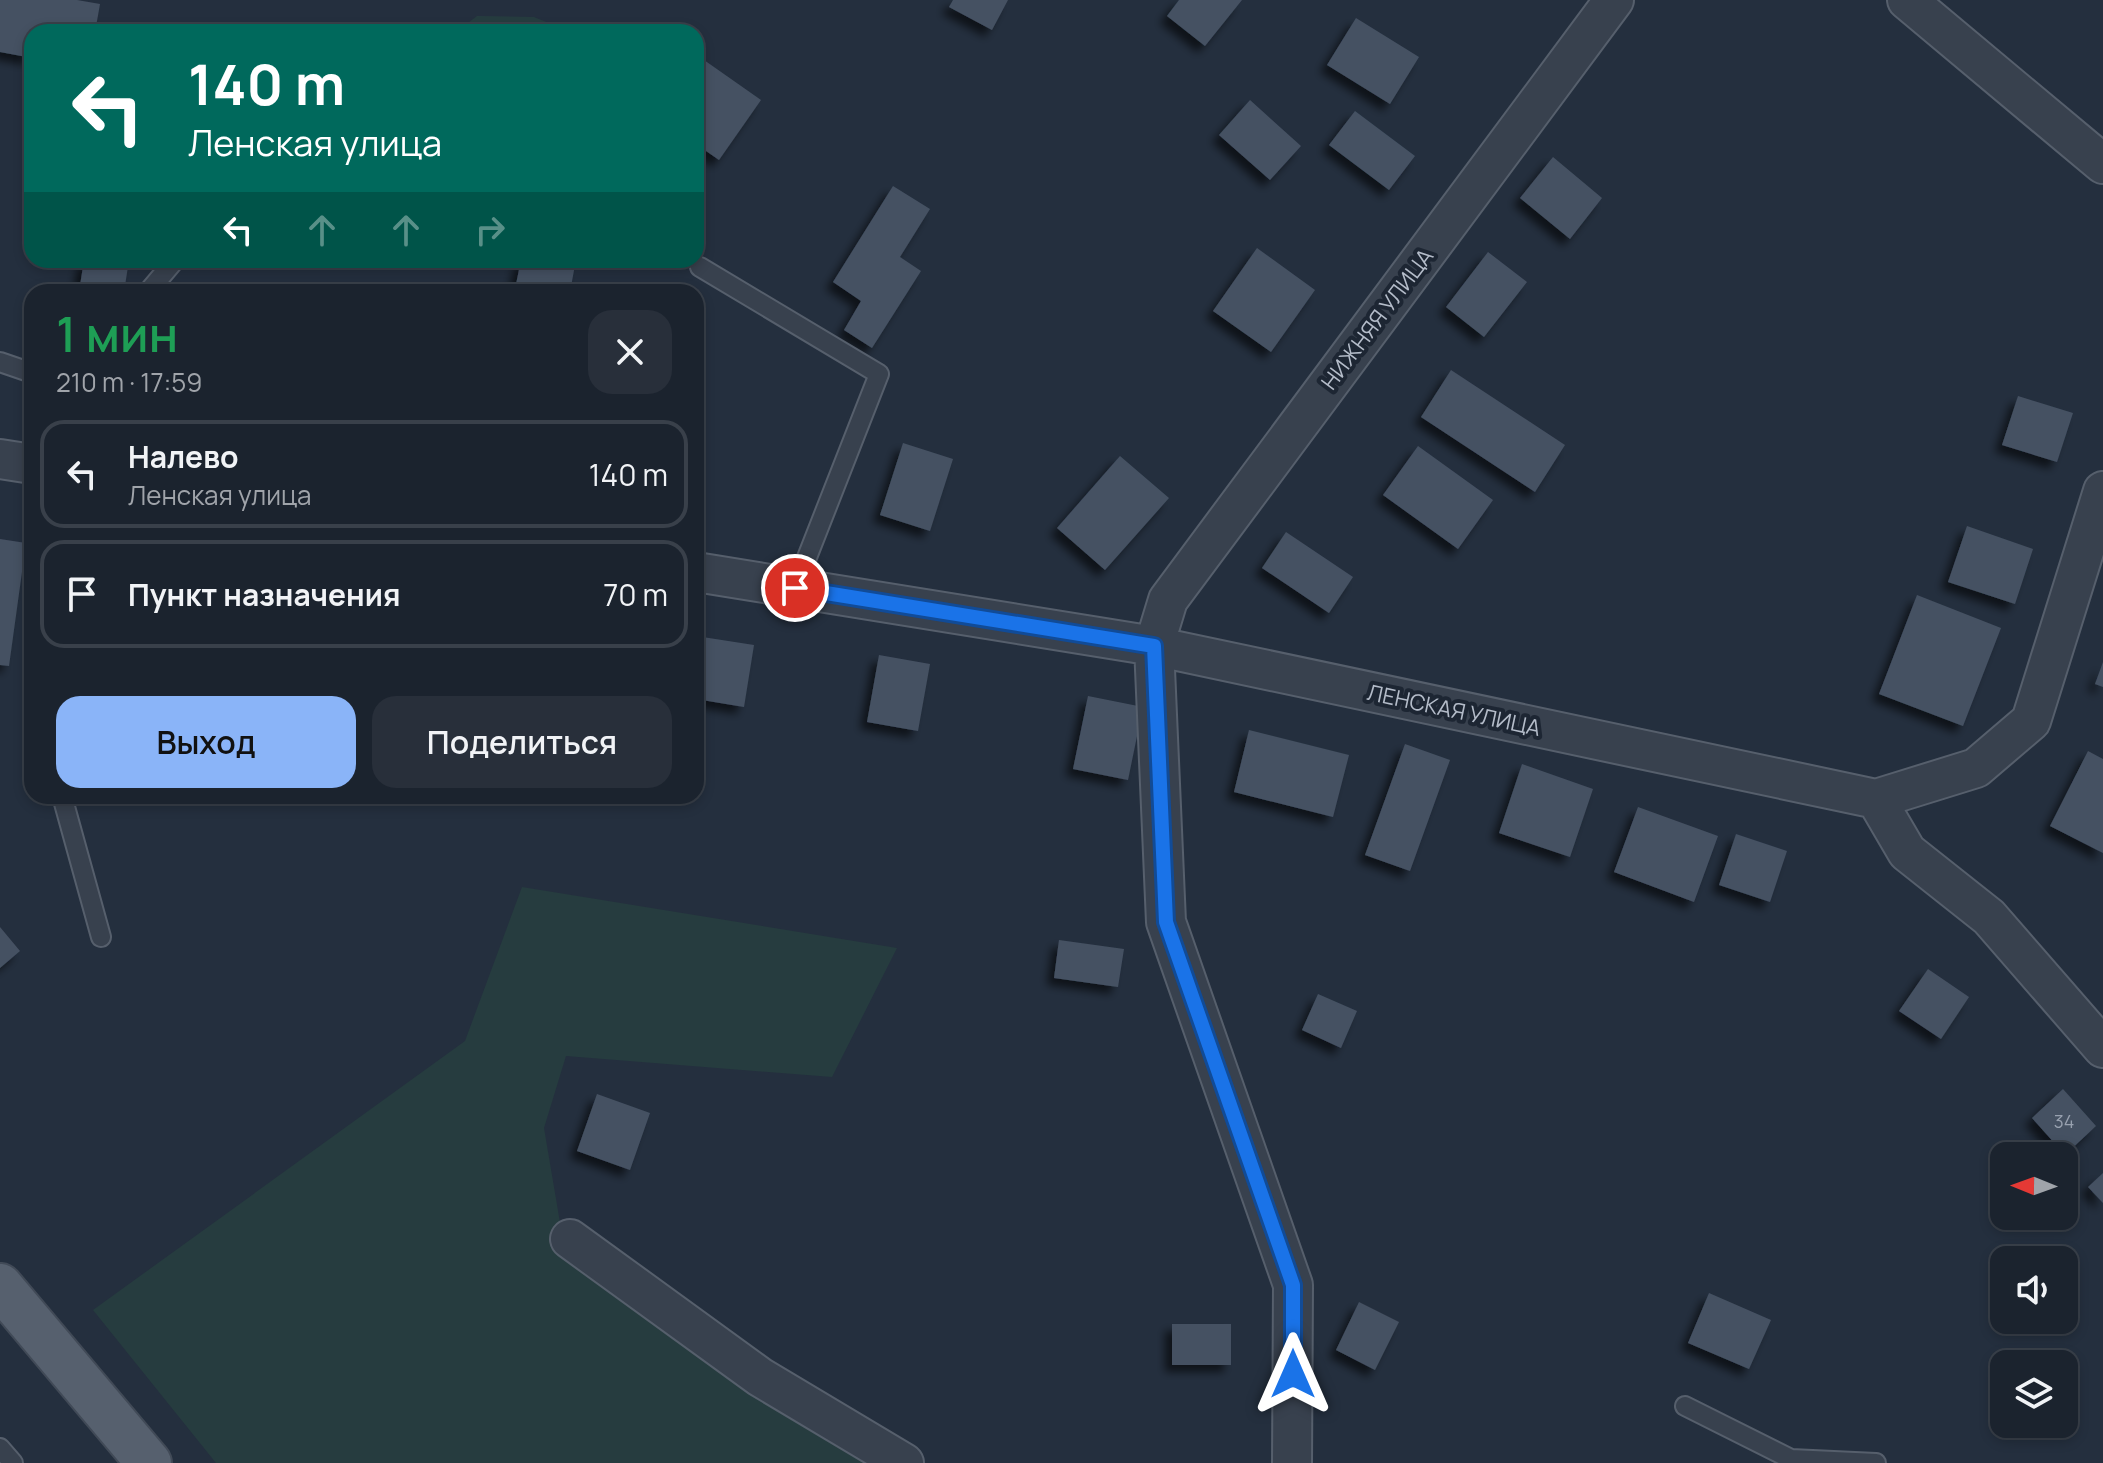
<!DOCTYPE html>
<html lang="ru">
<head>
<meta charset="utf-8">
<style>
	:root { --surface:#1b232e; --page:#282f3a; --text:#f1f3f6; --muted:#a0a4aa; --line:#39404a; --accent:#8ab4f8 }
	body { margin:0; font-family:Manrope,sans-serif; background:var(--page); color:var(--text); height:100vh; display:flex; flex-direction:column; font-size:30px; white-space:nowrap }
	* { box-sizing:border-box; margin:0 }
	p { font-size:26px; color:var(--muted) }
	.icon { flex:none; width:44px; height:44px; fill:none; stroke:currentColor; stroke-width:2; stroke-linecap:round; stroke-linejoin:round }
	.map { position:relative; flex:1; overflow:hidden }
	.panel { position:absolute; left:24px; top:284px; width:680px; height:520px; display:flex; flex-direction:column; background:var(--surface); border-radius:24px; box-shadow:0 4px 12px #0003,0 0 0 2px var(--line) }
	.panel>* { flex:none }
	.guide { position:absolute; left:24px; top:24px; width:680px; height:244px; border-radius:24px; box-shadow:0 4px 12px #0003,0 0 0 2px var(--line); background:#00695c; color:#fff; overflow:hidden }
	.needle { width:52px; rotate:271deg }
	.tools { position:absolute; left:1990px; top:1142px; display:grid; gap:16px }
	.tools a { display:grid; place-items:center; width:88px; height:88px; border-radius:16px; background:var(--surface); box-shadow:0 4px 12px #0003,0 0 0 2px var(--line); font-size:40px }
	.pin { position:absolute; display:grid; place-items:center; width:68px; height:68px; color:#fff; margin:-34px; border:4px solid #fff; border-radius:50%; box-shadow:0 2px 8px #0007 }
	.me { position:absolute; width:88px; margin:-44px; rotate:0deg; stroke-linejoin:round; filter:drop-shadow(0 0 6px #0008) }
	.turn { display:flex; align-items:center; gap:28px; height:168px; padding:0 32px; font-size:36px }
	.turn .icon { width:104px; height:104px; stroke-width:2.5 }
	.turn b { display:block; font-size:56px; line-height:68px }
	.lanes { display:flex; align-items:center; height:76px; padding:0 32px; background:#0003; justify-content:center; gap:40px; direction:ltr }
	.lanes .off { opacity:.35 }
	.round { display:grid; place-items:center; flex:none; width:84px; height:84px; border-radius:24px; background:var(--page) }
	.head { display:flex; align-items:center; justify-content:space-between; height:136px; padding:0 32px }
	h1 { font-size:48px; font-weight:600; line-height:60px; color:#1e9e55 }
	.button { display:flex; gap:16px; margin-top:auto; padding:16px 32px }
	.button a { flex:1; height:92px; border-radius:24px; background:var(--accent); color:#111; font-size:32px; font-weight:600; line-height:92px; text-align:center }
	.button a+a { background:var(--page); color:var(--text) }
	ul { padding:0; list-style:none }
	li { display:flex; align-items:center; gap:24px; height:108px; margin:0 16px 12px; padding:0 16px; border:4px solid var(--line); border-radius:24px }
	li div { flex:1 }
	li b { display:block; font-size:30px }
	li em { font-style:normal }
	.map>svg:first-child { display:block }
</style>
</head>
<body>
<div class="map">
<svg width="2103" height="1463" viewBox="0 0 2103 1463">
	<defs>
		<filter id="shadow"><feDropShadow dx="-7" dy="7" stdDeviation="4" flood-color="#0009"/></filter>
	</defs>
	<rect width="100%" height="100%" fill="#242f3e"/>
	<path fill="#263c3f" d="M477,16L534,17L571,32H456Z
		M522,887L897,948L832,1077L566,1056L544,1128L565,1252L868,1463H216L93,1310L465,1041Z"/>
	<path fill="#455162" filter="url(#shadow)" d="M0,0H77L100,4L95,32H32V58L0,52Z
		M953,0H1008L992,30L949,7Z
		M1179,0H1242L1205,46L1167,16Z
		M1356,18L1419,57L1390,104L1327,65Z
		M704,60L761,100L719,160L696,144V71Z
		M1250,100L1301,146L1270,180L1219,135Z
		M1355,111L1415,156L1389,190L1329,145Z
		M1553,157L1602,198L1570,239L1520,198Z
		M893,186L930,209L900,257L921,271L872,348L844,330L861,301L833,282Z
		M1257,248L1315,290L1271,352L1213,311Z
		M1488,252L1527,282L1484,337L1446,307Z
		M84,260H129L124,292H79Z
		M521,260H552L575,265L570,292H531L515,289Z
		M1451,370L1565,445L1535,492L1421,417Z
		M2018,396L2073,413L2057,462L2002,445Z
		M903,443L953,459L930,531L880,515Z
		M1418,446L1493,500L1458,549L1383,495Z
		M1120,456L1169,498L1105,570L1057,528Z
		M1967,526L2033,549L2015,604L1948,582Z
		M1286,532L1353,577L1329,613L1262,568Z
		M0,539L26,543L9,666L0,665Z
		M1917,595L2001,628L1963,726L1879,694Z
		M696,636L754,645L744,707L696,699Z
		M879,655L930,664L918,731L867,722Z
		M2103,662V687L2095,684Z
		M1088,696L1143,707L1128,780L1073,769Z
		M1249,730L1349,755L1333,817L1234,792Z
		M1405,744L1450,760L1410,871L1365,855Z
		M2088,751L2103,759V853L2050,826Z
		M1522,764L1593,789L1570,857L1499,833Z
		M1638,807L1718,836L1694,902L1614,872Z
		M1736,834L1787,851L1770,902L1719,885Z
		M0,927L20,951L0,968Z
		M1059,940L1124,949L1118,987L1054,978Z
		M1928,969L1969,997L1941,1039L1899,1011Z
		M1318,994L1357,1011L1341,1048L1302,1030Z
		M2063,1089L2096,1126L2065,1155L2032,1118Z
		M597,1094L650,1113L630,1170L577,1151Z
		M2103,1173V1203L2088,1187Z
		M1709,1293L1771,1320L1749,1369L1688,1343Z
		M1359,1302L1399,1322L1375,1370L1336,1350Z
		M1172,1324H1231V1365H1172Z"/>
	<g fill="none" stroke-linecap="round" stroke-linejoin="round">
		<g stroke="#565f6c" stroke-width="22">
			<path id="lane" d="M700,267L879,374L795,588
				M148,292L175,260
				M0,362L32,373
				M62,796L101,937
				M1685,1406L1791,1459L1876,1463
				M0,1448L13,1463"/>
		</g>
		<g stroke="#565f6c" stroke-width="42">
			<path id="street" d="M1907,0L2103,164
				M0,459L32,464
				M696,572L1154,646L1876,799L1907,852L1989,917L2103,1048
				M1876,799L1976,768L2031,721L2103,491
				M570,1239L760,1377L904,1463
				M1292,1463L1293,1285L1166,922L1154,646L1168,600L1614,0"/>
		</g>
		<g stroke="#414a57" stroke-width="48">
			<path id="primary" d="M0,1286L149,1463"/>
		</g>
		<use href="#lane" stroke="#38414e" stroke-width="18"/>
		<use href="#street" stroke="#38414e" stroke-width="38"/>
		<use href="#primary" stroke="#56606e" stroke-width="44"/>
	</g>
	<g fill="none" stroke-linecap="round" stroke-linejoin="round">
		<g stroke="#114b97" stroke-width="20">
			<path id="route" d="M795,588L1154,646L1166,922L1293,1285V1374"/>
		</g>
		<use href="#route" stroke="#1a73e8" stroke-width="14"/>
	</g>
	<g text-anchor="middle" stroke-width="8" stroke-linejoin="round" paint-order="stroke">
		<g font-size="18" fill="#98a1af">
			<text x="2064" y="1128">34</text>
		</g>
		<g font-size="22" fill="#b4bcc9" stroke="#1d2633">
			<text transform="translate(1377 319) rotate(-53)" y="8">НИЖНЯЯ УЛИЦА</text>
			<text transform="translate(1454 710) rotate(12)" y="8">ЛЕНСКАЯ УЛИЦА</text>
		</g>
	</g>
</svg>
<div class="tools">
<a><svg class="needle" viewBox="-14 -14 28 28"><path d="M0-13l5 13h-10z" fill="#e53935"/><path d="M0 13l5-13h-10z" fill="#a0a4aa"/></svg></a>
<a><svg class="icon" aria-label="sound" viewBox="0 0 24 24"><path d="M4 9h4l5-4v14l-5-4H4zM17 9q2 3 0 6"/></svg></a>
<a><svg class="icon" aria-label="layers" viewBox="0 0 24 24"><path d="M12 4l9 5-9 5-9-5zM3 14l9 5 9-5"/></svg></a>
</div>
<div class="pin" style="left:795px;top:588px;background:#d93025"><svg class="icon" aria-label="arrive" viewBox="0 0 24 24"><path d="M6 21V4h12l-3 4 3 4H6"/></svg></div>
<svg class="me" style="left:1293px;top:1374px" viewBox="-20 -20 40 40"><path d="M0-17L14 15 0 8-14 15z" fill="#1a73e8" stroke="#fff" stroke-width="4"/></svg>
<div class="guide">
<div class="turn"><svg class="icon" aria-label="left" viewBox="0 0 24 24"><path d="M17 20v-9H6M10 6l-5 5 5 5"/></svg><div><b>140 m</b>Ленская улица</div></div>
<div class="lanes"><svg class="icon" aria-label="left" viewBox="0 0 24 24"><path d="M17 20v-9H6M10 6l-5 5 5 5"/></svg><svg class="icon off" aria-label="ahead" viewBox="0 0 24 24"><path d="M12 20V5M6 11l6-6 6 6"/></svg><svg class="icon off" aria-label="ahead" viewBox="0 0 24 24"><path d="M12 20V5M6 11l6-6 6 6"/></svg><svg class="icon off" aria-label="right" viewBox="0 0 24 24"><path d="M7 20v-9h11M14 6l5 5-5 5"/></svg></div>
</div>
<section class="panel">
<div class="head"><div><h1>1 мин</h1><p>210 m · 17:59</p></div><a class="round"><svg class="icon" aria-label="close" viewBox="0 0 24 24"><path d="M6 6l12 12M18 6L6 18"/></svg></a></div>
<ul>
<li><svg class="icon" aria-label="left" viewBox="0 0 24 24"><path d="M17 20v-9H6M10 6l-5 5 5 5"/></svg><div><b>Налево</b><p>Ленская улица</p></div><em>140 m</em></li>
<li><svg class="icon" aria-label="arrive" viewBox="0 0 24 24"><path d="M6 21V4h12l-3 4 3 4H6"/></svg><div><b>Пункт назначения</b></div><em>70 m</em></li>
</ul>
<div class="button"><a>Выход</a><a>Поделиться</a></div>
</section>
</div>
</body>
</html>
